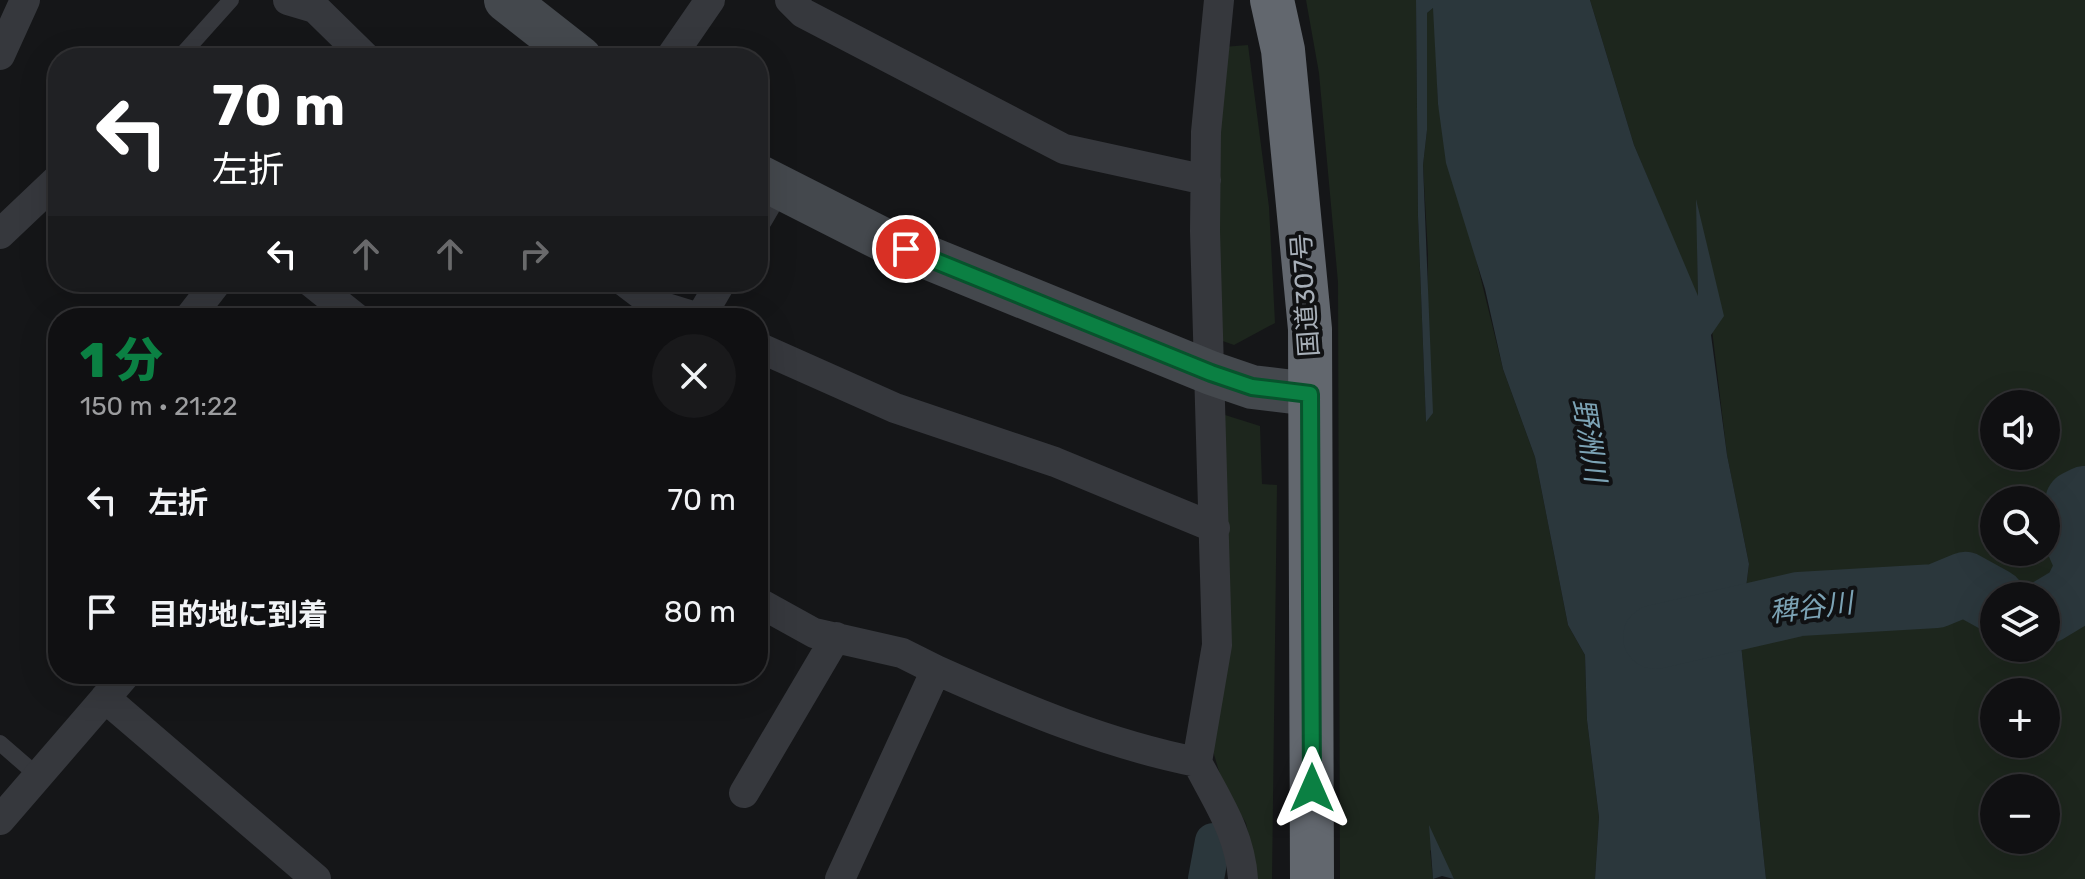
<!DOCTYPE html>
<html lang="ja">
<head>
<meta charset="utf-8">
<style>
	:root { --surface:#101012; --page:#19191b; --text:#f1f3f6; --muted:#9c9d9f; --line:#303032; --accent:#0b8043 }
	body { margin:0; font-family:Rubik,"Noto Sans JP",sans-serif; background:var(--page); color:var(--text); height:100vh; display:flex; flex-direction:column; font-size:30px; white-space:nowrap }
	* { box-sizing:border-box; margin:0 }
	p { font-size:26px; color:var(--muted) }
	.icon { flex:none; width:44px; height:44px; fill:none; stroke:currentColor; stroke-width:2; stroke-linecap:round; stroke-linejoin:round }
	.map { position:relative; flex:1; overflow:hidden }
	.sheet { position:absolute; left:48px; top:308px; width:720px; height:376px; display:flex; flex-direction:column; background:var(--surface); border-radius:32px; box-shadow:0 8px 32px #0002,0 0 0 2px var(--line) }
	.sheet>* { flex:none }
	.guide { position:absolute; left:48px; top:48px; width:720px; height:244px; border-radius:32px; box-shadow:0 8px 32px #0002,0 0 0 2px var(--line); background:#202124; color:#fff; overflow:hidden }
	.tools { position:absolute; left:1980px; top:390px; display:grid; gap:16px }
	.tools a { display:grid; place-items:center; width:80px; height:80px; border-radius:50%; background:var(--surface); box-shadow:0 8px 32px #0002,0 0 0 2px var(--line); font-size:40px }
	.pin { position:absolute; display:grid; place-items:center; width:68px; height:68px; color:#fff; margin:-34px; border:4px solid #fff; border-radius:50%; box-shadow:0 2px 8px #0007 }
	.me { position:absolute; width:88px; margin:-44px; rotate:0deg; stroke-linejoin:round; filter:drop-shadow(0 0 6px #0008) }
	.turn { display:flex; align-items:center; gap:28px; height:168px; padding:0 32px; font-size:36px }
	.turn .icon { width:104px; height:104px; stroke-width:2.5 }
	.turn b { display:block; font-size:56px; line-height:68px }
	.lanes { display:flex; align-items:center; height:76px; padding:0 32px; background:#0003; justify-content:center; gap:40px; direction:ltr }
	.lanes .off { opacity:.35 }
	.round { display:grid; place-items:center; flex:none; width:84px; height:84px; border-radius:42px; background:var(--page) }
	.headline { display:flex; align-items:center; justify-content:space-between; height:136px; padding:0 32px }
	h1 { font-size:48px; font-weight:800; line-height:60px; color:var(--accent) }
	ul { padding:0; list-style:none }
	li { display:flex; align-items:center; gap:24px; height:112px; padding:0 32px }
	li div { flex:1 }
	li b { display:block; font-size:30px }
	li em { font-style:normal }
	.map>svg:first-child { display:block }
</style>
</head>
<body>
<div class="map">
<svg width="2085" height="879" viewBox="0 0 2085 879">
	<rect width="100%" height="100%" fill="#151618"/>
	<path fill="#1d261d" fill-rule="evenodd" d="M1306,0H1416L1418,216L1426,421L1428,254L1423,165L1427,130V13L1434,7L1438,104L1503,369L1535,457L1568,625L1585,655L1587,720L1599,817L1595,879H1454L1444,863L1430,850L1433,879H1340L1338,282L1319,73Z
		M1590,0H2085V879H1766L1740,635L1749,564L1727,455L1697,204L1698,299L1634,145ZM1994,404H2046V456H1994ZM1994,500H2046V552H1994ZM1994,596H2046V648H1994ZM1994,692H2046V744H1994ZM1994,788H2046V840H1994Z
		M1248,45L1269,207L1275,323L1234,345L1217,339L1214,212L1223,47Z
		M1225,415L1260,426L1262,484L1277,485L1272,879H1257L1246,823L1224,788L1213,751Z"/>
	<path fill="#2b373c" d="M1416,0H1590L1634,145L1698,296L1696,199L1724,316L1711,335L1727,455L1749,564L1740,635L1766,879H1595L1599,817L1587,720L1585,655L1568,625L1535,457L1503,369L1485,289L1446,163L1438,104L1433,8L1427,13V130L1423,165L1433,413L1426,422L1418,216Z
		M1429,825L1454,879L1442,876L1433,879Z"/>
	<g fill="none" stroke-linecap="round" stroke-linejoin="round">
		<path stroke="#2b373c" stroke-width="36" d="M1206,879L1213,841"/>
		<path stroke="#2b373c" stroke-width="64" d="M2085,498L2077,502L2074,534L2085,559
			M2046,612L2074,595L2085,573
			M1655,637L1799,604L1936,596L1965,584L1994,600"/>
		<path stroke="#36383d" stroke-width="16" d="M179,58L231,0
			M0,743L38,776"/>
		<path stroke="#36383d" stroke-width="30" d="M288,0L315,8L366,58
			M790,0L803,13L1064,149L1206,180
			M0,55L25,0
			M670,58L710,0
			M758,218L776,187
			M0,234L58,179
			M311,282L356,318
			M625,282L654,304L699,318
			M189,318L217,282
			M700,318L721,282
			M758,347L895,408L1055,462L1215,528
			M758,602L814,633L902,653L936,670L840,879
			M936,670C1021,708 1106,744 1197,762L1217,645L1205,231L1206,132L1219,0
			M105,698L316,879
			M1197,762C1217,801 1240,833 1243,879
			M744,793L836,637
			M0,820L126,674"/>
		<path stroke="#44484d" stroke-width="44" d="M506,0L580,58
			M758,176L882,239L1211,373L1252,387L1310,394"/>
		<path stroke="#62676e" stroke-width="44" d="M1272,0L1283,50L1310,329L1312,879"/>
	</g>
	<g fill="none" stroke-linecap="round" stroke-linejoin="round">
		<g stroke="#07532c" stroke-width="20">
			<path id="route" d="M906,249L1211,373L1252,387L1310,394L1312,788"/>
		</g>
		<use href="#route" stroke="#0b8043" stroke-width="14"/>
	</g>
	<g text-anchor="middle" stroke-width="8" stroke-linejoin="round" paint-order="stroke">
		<g font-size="26" fill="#a7afb8" stroke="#101113">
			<text transform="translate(1305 295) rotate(-94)" y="9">国道307号</text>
		</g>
		<g font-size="28" font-style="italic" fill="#7ca3b5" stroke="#101113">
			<text transform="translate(1590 440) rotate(81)" y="10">野洲川</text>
			<text transform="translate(1811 607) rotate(-7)" y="10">稗谷川</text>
		</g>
	</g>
</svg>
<div class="tools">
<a><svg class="icon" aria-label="sound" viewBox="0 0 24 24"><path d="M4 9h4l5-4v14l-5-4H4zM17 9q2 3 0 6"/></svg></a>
<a><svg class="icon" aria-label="search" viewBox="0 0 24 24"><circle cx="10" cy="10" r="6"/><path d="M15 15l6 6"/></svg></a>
<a><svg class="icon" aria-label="layers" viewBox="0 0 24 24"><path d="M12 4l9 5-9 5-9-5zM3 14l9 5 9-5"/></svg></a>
<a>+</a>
<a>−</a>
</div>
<div class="pin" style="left:906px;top:249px;background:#d93025"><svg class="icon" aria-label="arrive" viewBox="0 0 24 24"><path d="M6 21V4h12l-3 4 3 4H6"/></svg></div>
<svg class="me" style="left:1312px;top:788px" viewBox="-20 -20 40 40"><path d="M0-17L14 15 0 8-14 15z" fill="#0b8043" stroke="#fff" stroke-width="4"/></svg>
<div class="guide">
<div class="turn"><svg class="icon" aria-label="left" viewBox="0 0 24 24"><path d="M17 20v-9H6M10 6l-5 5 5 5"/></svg><div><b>70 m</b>左折</div></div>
<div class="lanes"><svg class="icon" aria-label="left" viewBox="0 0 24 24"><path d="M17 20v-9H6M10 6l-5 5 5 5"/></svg><svg class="icon off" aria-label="ahead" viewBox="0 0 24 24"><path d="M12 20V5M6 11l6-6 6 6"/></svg><svg class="icon off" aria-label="ahead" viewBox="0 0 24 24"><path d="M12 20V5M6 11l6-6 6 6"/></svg><svg class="icon off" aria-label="right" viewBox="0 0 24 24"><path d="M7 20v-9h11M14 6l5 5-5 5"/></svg></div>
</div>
<section class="sheet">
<div class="headline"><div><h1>1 分</h1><p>150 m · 21:22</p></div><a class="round"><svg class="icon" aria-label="close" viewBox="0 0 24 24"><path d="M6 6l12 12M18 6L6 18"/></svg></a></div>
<ul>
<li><svg class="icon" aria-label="left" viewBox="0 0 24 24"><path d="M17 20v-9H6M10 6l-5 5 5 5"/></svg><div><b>左折</b></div><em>70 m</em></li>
<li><svg class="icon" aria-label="arrive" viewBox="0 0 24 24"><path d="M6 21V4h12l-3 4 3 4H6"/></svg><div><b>目的地に到着</b></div><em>80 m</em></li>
</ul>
</section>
</div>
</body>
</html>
